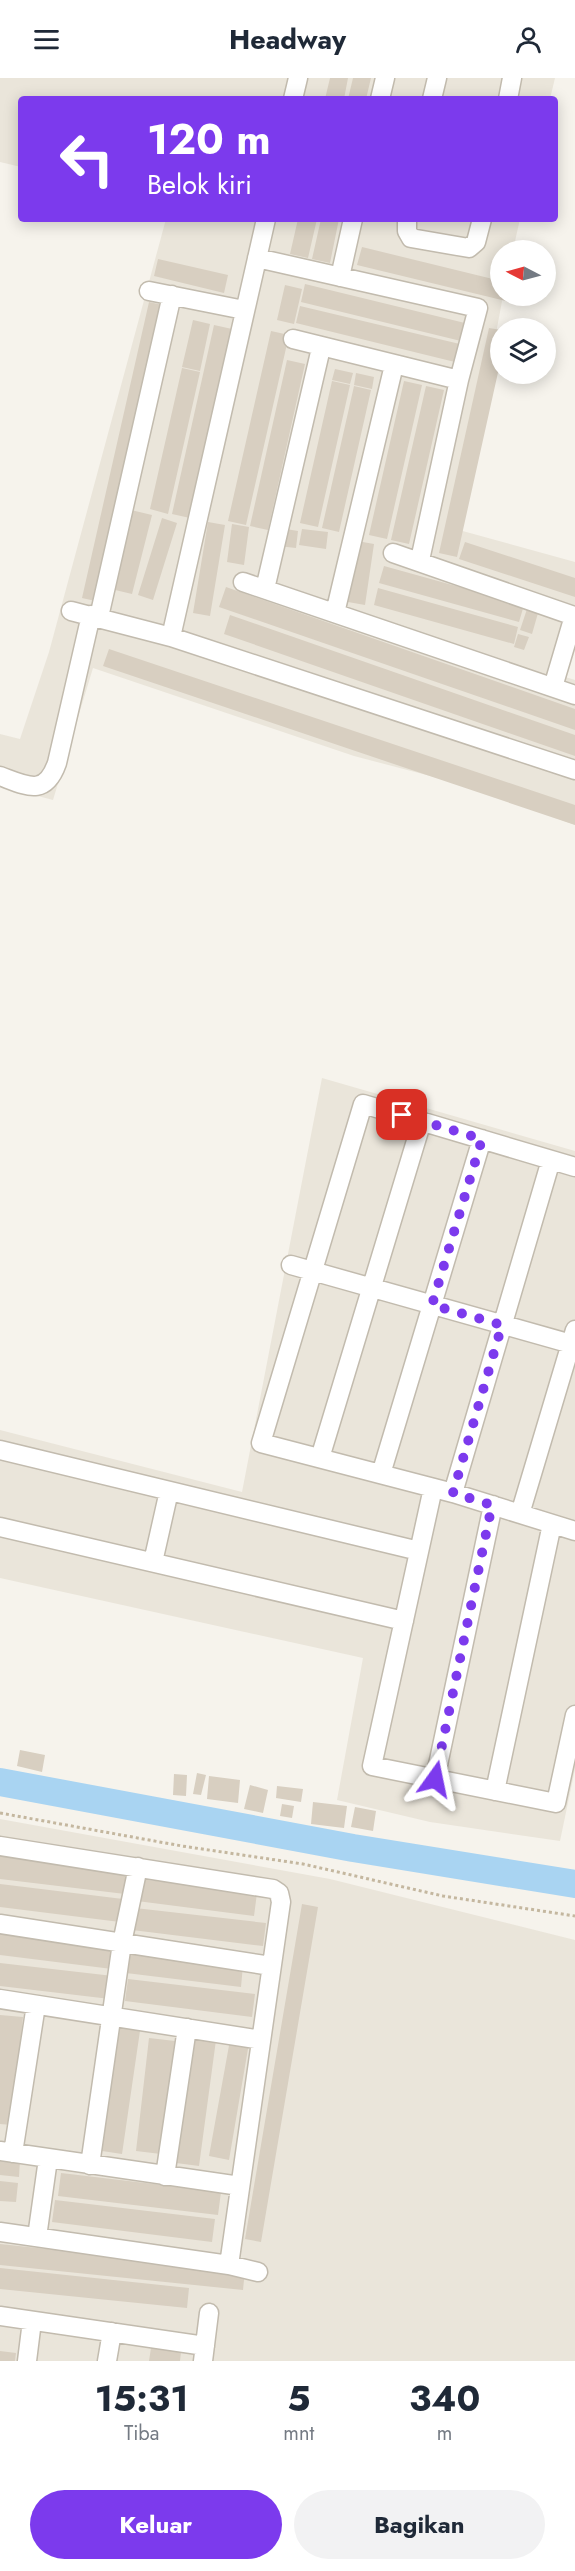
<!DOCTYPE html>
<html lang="id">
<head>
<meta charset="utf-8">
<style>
	:root { --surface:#fff; --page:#f2f2f3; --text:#1f2937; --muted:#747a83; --accent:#7c3aed }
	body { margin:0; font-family:Jost,sans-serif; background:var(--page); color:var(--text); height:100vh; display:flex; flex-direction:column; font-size:22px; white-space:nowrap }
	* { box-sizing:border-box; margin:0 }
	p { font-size:20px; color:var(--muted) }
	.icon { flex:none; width:33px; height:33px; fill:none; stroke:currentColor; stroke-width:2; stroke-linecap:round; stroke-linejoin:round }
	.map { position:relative; height:2283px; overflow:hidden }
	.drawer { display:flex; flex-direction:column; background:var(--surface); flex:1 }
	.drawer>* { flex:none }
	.hud { position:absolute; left:18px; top:18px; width:540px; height:126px; border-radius:6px; box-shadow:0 3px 15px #0003; background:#7c3aed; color:#fff; overflow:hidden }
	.needle { width:39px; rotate:276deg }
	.controls { position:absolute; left:490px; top:162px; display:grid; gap:12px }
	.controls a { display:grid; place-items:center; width:66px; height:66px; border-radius:50%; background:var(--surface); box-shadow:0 3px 15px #0003; font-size:30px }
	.pin { position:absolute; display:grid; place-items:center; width:51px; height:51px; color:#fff; margin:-26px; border-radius:12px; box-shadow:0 3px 9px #0006 }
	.me { position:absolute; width:66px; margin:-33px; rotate:12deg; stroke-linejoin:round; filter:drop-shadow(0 0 4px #0008) }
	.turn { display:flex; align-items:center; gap:21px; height:126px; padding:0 30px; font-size:27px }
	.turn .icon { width:78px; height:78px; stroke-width:2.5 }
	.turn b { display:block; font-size:42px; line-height:51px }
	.eta { display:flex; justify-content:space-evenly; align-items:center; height:102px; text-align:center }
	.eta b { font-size:36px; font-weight:700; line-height:42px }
	.cta { display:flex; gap:12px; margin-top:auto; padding:12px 30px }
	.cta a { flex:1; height:69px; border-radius:36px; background:var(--accent); color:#fff; font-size:24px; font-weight:700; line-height:69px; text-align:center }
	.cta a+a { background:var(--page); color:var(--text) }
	header { display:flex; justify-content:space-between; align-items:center; height:78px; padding:0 30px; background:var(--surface); font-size:27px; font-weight:700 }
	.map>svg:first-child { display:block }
</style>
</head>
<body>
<header><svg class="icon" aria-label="menu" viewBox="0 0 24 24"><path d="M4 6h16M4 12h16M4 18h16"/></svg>Headway<svg class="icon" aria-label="person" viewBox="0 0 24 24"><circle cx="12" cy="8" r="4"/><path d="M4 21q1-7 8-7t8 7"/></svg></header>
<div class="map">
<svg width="575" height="2283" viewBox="0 0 575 2283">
	<rect width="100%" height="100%" fill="#f6f3ec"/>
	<path fill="#eae5da" d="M0,0H555L550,21H21V89L0,84Z
		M166,141H520L513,172H501V218H503L459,452L575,484V548L562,598L575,602V747L476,710L354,678L93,590L53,722L0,708V656L20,661L49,574Z
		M322,1000L575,1073V1691L560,1763L430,1744L337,1722L363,1580L0,1500V1352L242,1414Z
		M0,1741L330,1801L575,1862V2283H0Z"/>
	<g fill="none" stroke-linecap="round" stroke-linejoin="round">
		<path stroke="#a9d4f2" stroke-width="28" d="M0,1704L353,1770L575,1806"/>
	</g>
	<path fill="#d8cfc1" d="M330,0H348L344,21H325Z
		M353,0H371L366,21H348Z
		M298,141H317L308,180L290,176Z
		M321,141H339L330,185L312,181Z
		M362,169L501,203V218H511L510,224L357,187Z
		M158,181L228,197L224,215L154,198Z
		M305,206L469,246L465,264L301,224Z
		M285,207L302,211L294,246L277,242Z
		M149,224L167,228L100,524L82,520Z
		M300,228L464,267L459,285L296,245Z
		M193,242L210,246L200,293L182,289Z
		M214,247L232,251L190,440L172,436Z
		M489,250L501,252V281L457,479L439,475Z
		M271,253L289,257L246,447L228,443Z
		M287,282L305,286L268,452L250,448Z
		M182,290L200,294L168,436L150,431Z
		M335,291L353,295L350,306L332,302Z
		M356,295L374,299L372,311L354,307Z
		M332,303L350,307L318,449L300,445Z
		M404,303L422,307L387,461L369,457Z
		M354,308L371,312L339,454L322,450Z
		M426,308L444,312L409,466L391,462Z
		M131,432L152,437L132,516L111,511Z
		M162,440L177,445L153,522L138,517Z
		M208,444L225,447L210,538L193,535Z
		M232,446L249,449L244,487L227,484Z
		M280,450L298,453L296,470L278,468Z
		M302,451L328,454L326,471L299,467Z
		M357,463L374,466L365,527L348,524Z
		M465,464L575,500V519L459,481Z
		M384,488L524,527L519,544L379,505Z
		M226,509L575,631V652L219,529Z
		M378,510L518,549L514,566L374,527Z
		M527,531L538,535L532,556L520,552Z
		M230,537L575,657V678L224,556Z
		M518,556L529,559L524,572L514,569Z
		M109,571L575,727V747L103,588Z
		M20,1672L45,1677L42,1694L17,1688Z
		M197,1695L206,1697L201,1717L193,1716Z
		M174,1696L187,1697L186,1718L173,1717Z
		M209,1698L240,1702L238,1725L207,1721Z
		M250,1707L268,1712L263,1735L244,1731Z
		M277,1708L303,1711L301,1724L276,1720Z
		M313,1724L347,1728L344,1750L311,1746Z
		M282,1726L294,1728L292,1740L280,1738Z
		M355,1729L376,1733L373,1753L351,1749Z
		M0,1778L127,1793L125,1816L0,1801Z
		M139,1801L257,1815L254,1838L137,1823Z
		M0,1806L123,1821L120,1844L0,1829Z
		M302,1826L318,1829L261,2164L245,2161Z
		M135,1830L266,1845L263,1868L132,1852Z
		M0,1855L115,1869L112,1891L0,1877Z
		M129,1873L243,1887L241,1909L126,1895Z
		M0,1885L113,1898L110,1921L0,1908Z
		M128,1901L255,1916L252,1939L125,1923Z
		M0,1937L23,1939L12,2047L0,2046Z
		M120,1943L141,1946L122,2076L102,2073Z
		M194,1959L216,1962L199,2088L176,2085Z
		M149,1960L175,1963L161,2076L136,2073Z
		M230,1962L249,1965L229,2082L209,2078Z
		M0,2081L20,2082L19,2099L0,2097Z
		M61,2095L221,2114L218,2137L58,2118Z
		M0,2103L18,2105L16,2124L0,2123Z
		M55,2122L215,2141L212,2164L52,2144Z
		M0,2166L245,2192L243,2212L0,2187Z
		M0,2190L189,2210L187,2230L0,2211Z
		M151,2270L181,2274L180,2283H149Z
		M0,2273L16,2275L15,2283H0Z"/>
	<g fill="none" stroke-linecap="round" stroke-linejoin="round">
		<g stroke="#c2bbae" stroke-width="21">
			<path id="street" d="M293,21L298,0
				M380,21L385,0
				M432,21L437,0
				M508,21L512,0
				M407,141V153L411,160L469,170L476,164L482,141
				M257,180L478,230L459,302L420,482
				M340,199L353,141
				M149,213L244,232
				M293,261L459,302
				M393,475L574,538L553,609
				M243,504L575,617
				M265,511L321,270
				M71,533L171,559L575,692
				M335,535L394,287
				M99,539L172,217
				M171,559L266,141
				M0,698C27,708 45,719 57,685L91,537
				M575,1089L363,1026L261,1365L453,1415L575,1453
				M291,1187L575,1267
				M0,1372L419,1473
				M320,1380L422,1043
				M381,1396L482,1061
				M433,1410L372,1688L556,1725L575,1637
				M453,1415L551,1082
				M520,1436L575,1252
				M0,1449L404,1543
				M153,1484L169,1413
				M435,1701L493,1427
				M495,1713L552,1446
				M0,1768L273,1811L279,1815L281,1824L229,2187
				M0,1846L271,1888
				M0,1921L261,1962
				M0,2073L240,2108
				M13,2075L36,1927
				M90,2087L122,1865L138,1789
				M165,2098L187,1950
				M0,2154L229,2187L258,2194
				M37,2159L48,2081
				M0,2238L205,2268
				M27,2283L32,2243
				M107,2283L112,2254
				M203,2283L209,2235"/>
		</g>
		<path stroke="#c4b79f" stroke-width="3" stroke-dasharray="3 3" stroke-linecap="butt" d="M0,1735L182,1768L303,1786L443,1818L575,1838"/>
		<use href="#street" stroke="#fff" stroke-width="18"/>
	</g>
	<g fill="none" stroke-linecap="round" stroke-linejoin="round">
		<path stroke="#7c3aed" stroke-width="10" stroke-dasharray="0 18" d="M402,1037L482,1061L432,1227L502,1247L453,1415L492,1427L435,1701"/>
	</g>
</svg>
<div class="controls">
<a><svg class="needle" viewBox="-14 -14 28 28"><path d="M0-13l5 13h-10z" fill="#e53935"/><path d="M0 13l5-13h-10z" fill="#747a83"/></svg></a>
<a><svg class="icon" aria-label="layers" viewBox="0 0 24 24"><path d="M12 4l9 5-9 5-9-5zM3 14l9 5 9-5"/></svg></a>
</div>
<div class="pin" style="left:402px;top:1037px;background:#d93025"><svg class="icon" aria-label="arrive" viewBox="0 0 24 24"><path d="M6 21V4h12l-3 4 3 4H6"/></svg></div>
<svg class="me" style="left:435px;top:1701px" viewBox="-20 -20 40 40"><path d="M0-17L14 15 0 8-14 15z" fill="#7c3aed" stroke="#fff" stroke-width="4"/></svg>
<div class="hud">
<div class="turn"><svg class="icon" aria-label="left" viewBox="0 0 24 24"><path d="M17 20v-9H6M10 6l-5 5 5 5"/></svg><div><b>120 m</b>Belok kiri</div></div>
</div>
</div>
<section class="drawer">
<div class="eta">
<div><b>15:31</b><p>Tiba</p></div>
<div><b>5</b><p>mnt</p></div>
<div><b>340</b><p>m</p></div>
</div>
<div class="cta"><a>Keluar</a><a>Bagikan</a></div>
</section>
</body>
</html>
